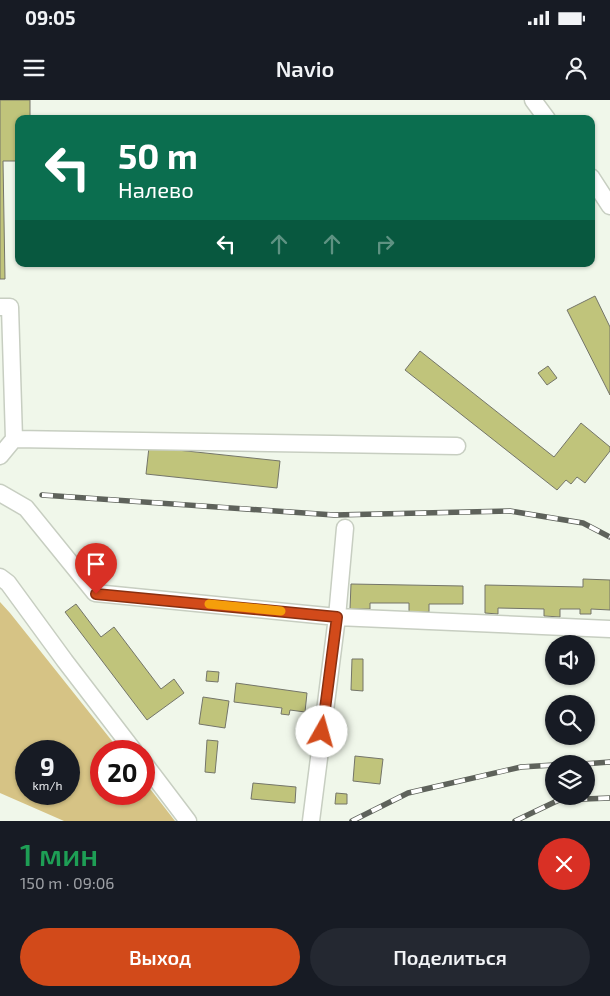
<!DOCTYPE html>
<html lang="ru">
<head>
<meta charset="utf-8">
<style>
	:root { --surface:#171b24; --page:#242831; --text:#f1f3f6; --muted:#9ea1a6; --accent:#d24a1a }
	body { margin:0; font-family:"Exo 2",sans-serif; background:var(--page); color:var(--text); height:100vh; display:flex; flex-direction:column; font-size:19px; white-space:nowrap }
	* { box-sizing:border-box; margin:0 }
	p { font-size:16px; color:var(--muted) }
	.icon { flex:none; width:28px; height:28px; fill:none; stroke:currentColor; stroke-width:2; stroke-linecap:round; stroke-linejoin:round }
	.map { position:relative; height:721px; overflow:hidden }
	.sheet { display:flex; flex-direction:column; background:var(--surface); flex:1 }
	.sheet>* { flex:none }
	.guide { position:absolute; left:15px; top:15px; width:580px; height:152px; border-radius:10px; box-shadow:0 1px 4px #0004; background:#0b6e4f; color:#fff; overflow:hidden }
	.buttons { position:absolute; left:545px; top:535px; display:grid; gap:10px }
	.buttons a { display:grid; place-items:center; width:50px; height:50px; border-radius:50%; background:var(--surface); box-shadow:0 1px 4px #0004; font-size:25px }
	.speed { position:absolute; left:15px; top:640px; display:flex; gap:10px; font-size:25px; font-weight:700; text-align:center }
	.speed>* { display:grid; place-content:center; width:65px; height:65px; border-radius:50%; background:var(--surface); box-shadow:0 1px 4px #0004; line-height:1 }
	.speed small { font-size:12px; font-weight:400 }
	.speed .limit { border:8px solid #d22; background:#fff; color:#111 }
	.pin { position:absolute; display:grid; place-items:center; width:42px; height:42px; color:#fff; margin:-51px -21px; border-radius:50% 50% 50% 0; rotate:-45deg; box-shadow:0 0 5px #0007 }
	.pin .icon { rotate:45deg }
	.me { position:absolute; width:55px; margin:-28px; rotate:7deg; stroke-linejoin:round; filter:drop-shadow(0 0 4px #0008) }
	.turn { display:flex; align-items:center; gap:18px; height:105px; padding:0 20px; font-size:22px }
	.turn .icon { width:65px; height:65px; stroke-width:2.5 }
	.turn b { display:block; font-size:35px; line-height:42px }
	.lanes { display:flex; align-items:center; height:48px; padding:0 20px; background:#0003; justify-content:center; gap:25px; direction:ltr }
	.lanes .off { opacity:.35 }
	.round { display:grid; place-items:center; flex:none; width:52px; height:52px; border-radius:26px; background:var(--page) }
	.overview { display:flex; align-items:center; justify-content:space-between; height:85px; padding:0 20px }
	h1 { font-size:30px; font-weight:600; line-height:38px; color:#1e9e55 }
	.button { display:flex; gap:10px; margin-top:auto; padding:10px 20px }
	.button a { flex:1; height:58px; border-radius:30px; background:var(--accent); color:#fff; font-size:20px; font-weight:600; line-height:58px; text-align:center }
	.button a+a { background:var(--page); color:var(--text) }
	.status { display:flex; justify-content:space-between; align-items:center; height:35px; padding:0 25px; background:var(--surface); direction:ltr }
	.status svg { height:14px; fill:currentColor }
	header { display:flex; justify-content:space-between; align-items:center; height:65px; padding:0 20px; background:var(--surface); font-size:22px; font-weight:600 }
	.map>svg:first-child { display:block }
</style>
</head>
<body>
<div class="status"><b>09:05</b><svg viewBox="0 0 49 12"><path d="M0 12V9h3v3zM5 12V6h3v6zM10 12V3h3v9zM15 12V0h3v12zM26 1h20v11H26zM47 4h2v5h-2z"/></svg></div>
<header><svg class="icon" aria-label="menu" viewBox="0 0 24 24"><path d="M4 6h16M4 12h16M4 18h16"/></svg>Navio<svg class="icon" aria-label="person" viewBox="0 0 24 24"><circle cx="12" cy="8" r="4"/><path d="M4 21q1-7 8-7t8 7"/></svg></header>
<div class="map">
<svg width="610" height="721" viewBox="0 0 610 721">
	<rect width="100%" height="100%" fill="#f0f7ea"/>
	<path fill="#d6c385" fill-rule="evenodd" d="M0,502L10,513L120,651H101V694H144V681L175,721H64L0,693ZM26,651H69V694H26Z"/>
	<path fill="#c0c47b" stroke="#747569" d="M0,0H30V19H19V61H3L5,179H0Z
		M595,196L610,227V295L567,210Z
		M420,251L554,357L581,323L610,347V351L585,383L577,377L571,384L566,380L557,390L405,270Z
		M548,266L557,278L547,285L538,273Z
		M149,347L280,361L277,388L146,374Z
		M583,479L610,480V510L591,509V514H580V509H560V517L544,516V509L498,508V514L485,513V485L583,487Z
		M351,484L463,486V504H429V512H409V503H370V509H350Z
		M76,504L101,537L114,527L161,589L174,579L184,593L147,620L65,512Z
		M352,559H363V591L351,590Z
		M207,571L219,572L218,582L206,581Z
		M236,583L307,593L305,612L290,610L289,615L281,614L282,608L234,602Z
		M203,597L229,601L225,628L199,624Z
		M207,640L218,641L215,673L205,672Z
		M355,656L383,659L380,684L353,681Z
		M253,683L296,687L295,703L251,699Z
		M336,693L347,694V704H335Z"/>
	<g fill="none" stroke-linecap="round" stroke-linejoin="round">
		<g stroke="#c7cec1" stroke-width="19">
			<path id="minor" d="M533,0L547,19
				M591,77L610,106
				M0,207H10L14,339
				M0,356L14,339L457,346
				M0,393L26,408L95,493L337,517L610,529
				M0,477L8,483L65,561L134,651
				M144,663L188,721
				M311,721L337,517L345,428"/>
		</g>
		<use href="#minor" stroke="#fff" stroke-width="16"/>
		<g stroke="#5e625b" stroke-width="5.5">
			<path id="rail" d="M42,395L334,415L510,411L583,423L610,437
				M583,664L610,662
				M352,721L408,693L521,667L554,665
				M515,721L559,700L610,698"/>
		</g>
		<use href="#rail" stroke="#fff" stroke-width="4" stroke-dasharray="11" stroke-linecap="butt"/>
	</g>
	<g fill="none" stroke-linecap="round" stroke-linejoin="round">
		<g stroke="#883011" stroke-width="12">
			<path id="route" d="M96,494L337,517L322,632"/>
		</g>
		<use href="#route" stroke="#d24a1a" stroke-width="9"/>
		<path stroke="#f59e0b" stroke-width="9" d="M209,504L281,511"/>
	</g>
</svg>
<div class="buttons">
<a><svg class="icon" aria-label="sound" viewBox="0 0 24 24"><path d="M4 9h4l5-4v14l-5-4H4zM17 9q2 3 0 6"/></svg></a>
<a><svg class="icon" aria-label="search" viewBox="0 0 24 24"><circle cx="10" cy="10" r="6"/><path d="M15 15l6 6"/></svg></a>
<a><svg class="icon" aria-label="layers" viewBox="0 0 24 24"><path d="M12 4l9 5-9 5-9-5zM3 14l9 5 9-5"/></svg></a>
</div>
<div class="speed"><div>9<small>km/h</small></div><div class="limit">20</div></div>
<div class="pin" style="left:96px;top:494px;background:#d93025"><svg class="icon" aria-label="arrive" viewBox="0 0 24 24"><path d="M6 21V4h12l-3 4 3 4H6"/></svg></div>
<svg class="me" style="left:322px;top:632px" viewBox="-20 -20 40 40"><circle r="19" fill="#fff"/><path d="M0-13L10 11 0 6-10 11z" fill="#d24a1a"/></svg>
<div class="guide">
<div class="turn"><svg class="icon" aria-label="left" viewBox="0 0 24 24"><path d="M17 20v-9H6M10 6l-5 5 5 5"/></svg><div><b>50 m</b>Налево</div></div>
<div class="lanes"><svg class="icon" aria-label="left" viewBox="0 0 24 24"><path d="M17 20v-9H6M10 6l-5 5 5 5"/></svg><svg class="icon off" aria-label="ahead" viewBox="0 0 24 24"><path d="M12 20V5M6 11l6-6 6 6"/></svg><svg class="icon off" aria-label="ahead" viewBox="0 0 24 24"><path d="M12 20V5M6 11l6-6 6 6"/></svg><svg class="icon off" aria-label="right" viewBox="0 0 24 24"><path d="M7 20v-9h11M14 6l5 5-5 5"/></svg></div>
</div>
</div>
<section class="sheet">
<div class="overview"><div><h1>1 мин</h1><p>150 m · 09:06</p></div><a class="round" style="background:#d93025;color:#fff"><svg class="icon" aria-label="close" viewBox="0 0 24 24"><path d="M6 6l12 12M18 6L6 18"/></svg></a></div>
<div class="button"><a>Выход</a><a>Поделиться</a></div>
</section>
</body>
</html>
